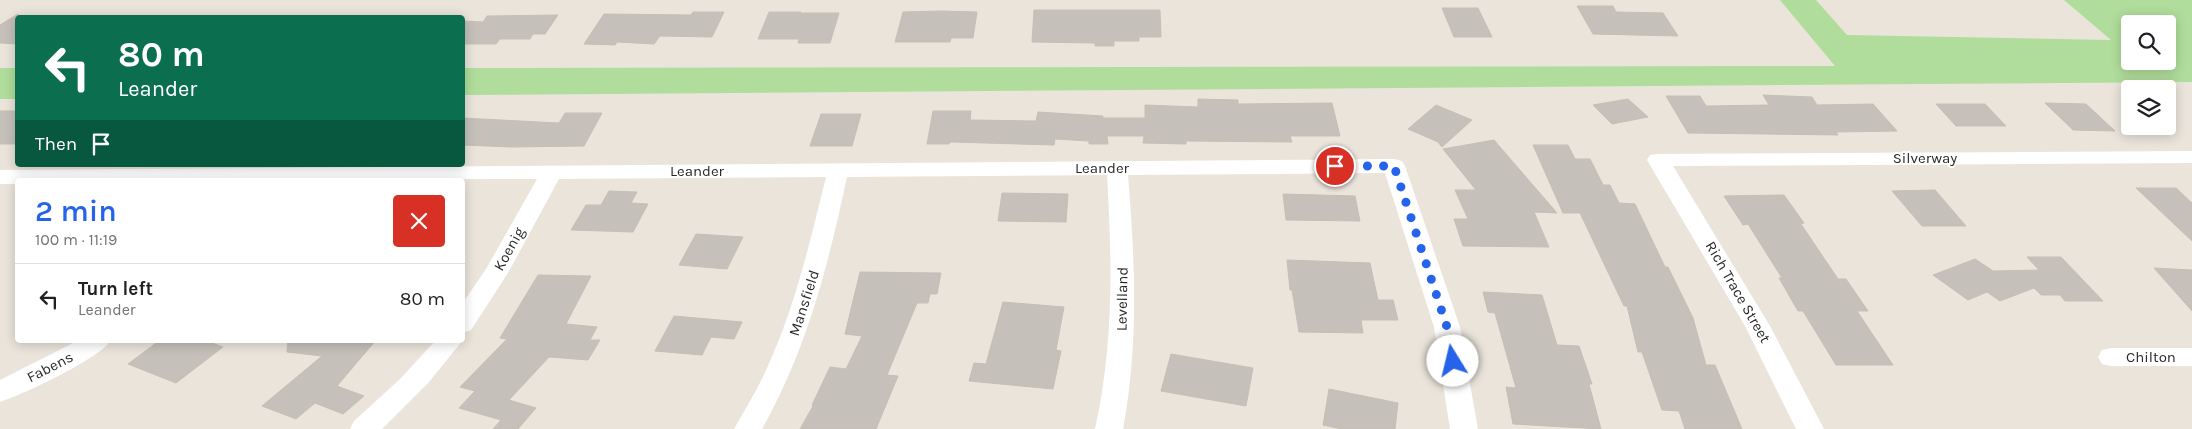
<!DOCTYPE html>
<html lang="en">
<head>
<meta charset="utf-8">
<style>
	:root { --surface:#fff; --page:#f6f6f6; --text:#202124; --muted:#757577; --line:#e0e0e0; --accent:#2563eb }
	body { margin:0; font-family:Karla,sans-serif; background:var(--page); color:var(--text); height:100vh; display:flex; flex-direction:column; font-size:19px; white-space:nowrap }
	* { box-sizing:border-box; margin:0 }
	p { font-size:16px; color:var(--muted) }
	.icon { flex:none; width:28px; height:28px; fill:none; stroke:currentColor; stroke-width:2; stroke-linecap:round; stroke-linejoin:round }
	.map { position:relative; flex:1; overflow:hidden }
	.drawer { position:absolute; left:15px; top:178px; width:450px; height:165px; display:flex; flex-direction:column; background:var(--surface); border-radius:5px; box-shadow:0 2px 12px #0003 }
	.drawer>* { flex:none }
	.guide { position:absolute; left:15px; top:15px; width:450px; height:152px; border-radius:5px; box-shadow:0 2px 12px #0003; background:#0b6e4f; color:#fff; overflow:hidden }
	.buttons { position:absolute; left:2121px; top:15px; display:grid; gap:10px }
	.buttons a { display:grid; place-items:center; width:55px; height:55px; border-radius:5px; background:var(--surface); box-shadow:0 2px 12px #0003; font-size:25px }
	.pin { position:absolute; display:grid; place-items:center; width:42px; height:42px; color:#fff; margin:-21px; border:2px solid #fff; border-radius:50%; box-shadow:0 1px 5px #0007 }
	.me { position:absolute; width:55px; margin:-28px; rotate:351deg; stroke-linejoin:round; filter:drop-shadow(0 0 4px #0008) }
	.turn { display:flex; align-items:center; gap:18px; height:105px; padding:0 20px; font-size:22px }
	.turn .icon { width:65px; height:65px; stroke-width:2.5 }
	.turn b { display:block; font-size:35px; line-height:42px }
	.then { display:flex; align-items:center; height:48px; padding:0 20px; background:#0003; gap:10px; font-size:19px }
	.round { display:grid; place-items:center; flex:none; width:52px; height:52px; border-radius:5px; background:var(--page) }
	.overview { display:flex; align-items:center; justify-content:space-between; height:85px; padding:0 20px }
	h1 { font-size:30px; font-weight:600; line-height:38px; color:var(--accent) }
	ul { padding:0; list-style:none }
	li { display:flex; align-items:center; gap:15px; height:70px; padding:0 20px; border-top:1px solid var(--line) }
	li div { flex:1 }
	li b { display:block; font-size:19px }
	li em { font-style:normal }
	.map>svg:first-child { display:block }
</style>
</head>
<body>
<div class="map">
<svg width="2192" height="429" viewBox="0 0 2192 429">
	<rect width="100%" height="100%" fill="#eae4db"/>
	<path fill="#b0dd9b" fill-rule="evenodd" d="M1780,0H1816L1847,35L2111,40L2064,0H2192V82L463,95V68L1835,66ZM2130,24H2168V61H2130Z
		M0,68H17V99H0Z"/>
	<path fill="#c5c0ba" stroke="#c5bfb5" d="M1577,6H1613L1616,12L1663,13L1678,36L1593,34Z
		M1442,8H1478L1492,37H1454Z
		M1034,10H1160L1161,37H1139V41H1114V46H1095V43L1032,42Z
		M942,11L977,12L973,38H951L950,42H895L903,12Z
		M693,12H724L712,37L660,36L654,44L617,42L615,45L584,44L604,14L691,15Z
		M769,12H801L800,13H839L830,43H798L799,39H758Z
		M18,14V44L0,43V25Z
		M558,15L545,34H533L530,39H500L496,44H462V21L483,22L487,16Z
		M1763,95L1812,97L1817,105L1873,104L1897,131L1836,132L1838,135L1688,133L1666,96H1700L1706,106L1769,105Z
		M1198,99L1238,100V104L1332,103L1340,136H1290L1292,142L1186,141V144L1143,143L1144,136H1107L1108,144H1089V141L1055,139L1054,145L950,142L949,144H927L933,111H971L970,120L1036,121L1038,112L1103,116V118H1145V105L1198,107Z
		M1628,99L1648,117L1612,124L1593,105Z
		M2045,103L2086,104L2115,131L2073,130Z
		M1936,104H1985L2006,126H1956Z
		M1436,105L1472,120L1442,147L1438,142L1408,129Z
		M0,111H18V144H0Z
		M565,113H602L584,146L511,147L462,145V118L559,123Z
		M821,114H861L852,146H810Z
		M1494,140L1557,213L1534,212L1549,247L1463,246L1454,219H1468L1455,190H1476L1443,149Z
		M1533,145H1568L1575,159H1590L1603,185H1610L1619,203L1635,204L1665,267H1668L1693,318L1706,365H1715L1742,429H1685L1679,411L1662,410L1642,352H1638L1627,306H1624L1580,213H1563Z
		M2136,188H2176L2192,203V241Z
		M1935,190L1966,226H1922L1892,191Z
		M609,191L637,192L631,203L648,204L633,232L571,230L586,205H601Z
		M1002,193L1068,194L1066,222L998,221Z
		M1283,194L1355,196L1360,221L1286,220Z
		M1784,195L1804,223L1801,224L1838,279H1846L1868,311H1857L1893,365H1836L1803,311H1798L1779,278H1782L1748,224L1743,225L1724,196Z
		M696,234L743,237L727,269L679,265Z
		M2027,257H2061L2103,301H2065L2060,295H2041L2034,288L2000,301L1987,292L1968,300L1933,275L1975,259L1993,271L2039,270Z
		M1287,260L1370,263L1378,300H1393L1398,320H1361L1363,333L1299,332L1292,290H1290Z
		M2154,268L2192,270V311Z
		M860,272L941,273L937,294H930L928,303H917L887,375L898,376L876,429H800L813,406L812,405L830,367L846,369L862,336L845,334Z
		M538,275L591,276L566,324L597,327L590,340H600L588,360L549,357L509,400L536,408L518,429H493L501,420L459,408L475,391L460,387L507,339L500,338Z
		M1483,292L1542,295L1557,345L1579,346L1592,384H1589L1601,429L1513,424L1506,387L1516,388L1495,313L1488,312Z
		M1003,302L1064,307L1056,350L1061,351L1053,389L969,381L974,363L986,364Z
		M674,316L742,322L734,339L711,337L702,355L655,351Z
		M160,340H204L223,347L176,383L128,364Z
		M288,340H376L337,386L364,396L343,414L315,403L296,419L262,406L322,356L287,352Z
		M1171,354L1253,368L1246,406L1161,391Z
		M1329,389L1398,403L1395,429H1342L1323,425Z"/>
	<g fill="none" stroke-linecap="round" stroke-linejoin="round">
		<path fill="#fff" fill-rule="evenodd" d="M2192,151V163L1673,166L1770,326L1824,429H1796L1745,326L1647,160L1650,155L1658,154Z
			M1394,159L1402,161L1405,166L1460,327L1478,429H1450L1434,327L1385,173L1128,175C1135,260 1139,344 1123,429H1095C1114,344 1112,261 1107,175L847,177C828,266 807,349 762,429H734C745,409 758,389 767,368C795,307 810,242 826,177L559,179L508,273L471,330L462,333V304L486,269L537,179L18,180V184H0V170Z
			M79,340H111C101,358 22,395 0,402V380Z
			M436,340H463L429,382L382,429H350L354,421L400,379Z
			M2111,348H2192V366H2111L2102,364L2098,357L2102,350Z"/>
	</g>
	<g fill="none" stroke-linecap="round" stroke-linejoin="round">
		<path stroke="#2563eb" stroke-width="9" stroke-dasharray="0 16.2" d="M1335,166H1394L1447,327L1453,361"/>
	</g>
	<g text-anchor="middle" stroke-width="4" stroke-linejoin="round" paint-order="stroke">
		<g font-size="15" fill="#282828" stroke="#fff">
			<text x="1925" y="163">Silverway</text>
			<text x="1102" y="173">Leander</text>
			<text x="697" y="176">Leander</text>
			<text transform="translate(509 249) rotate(-61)" y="5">Koenig</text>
			<text transform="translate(1738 292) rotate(60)" y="5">Rich Trace Street</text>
			<text transform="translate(1122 299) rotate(-89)" y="5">Levelland</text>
			<text transform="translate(804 303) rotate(-72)" y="5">Mansfield</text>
			<text x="2151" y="362">Chilton</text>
			<text transform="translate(50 367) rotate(-27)" y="5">Fabens</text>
		</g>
	</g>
</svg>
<div class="buttons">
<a><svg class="icon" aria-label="search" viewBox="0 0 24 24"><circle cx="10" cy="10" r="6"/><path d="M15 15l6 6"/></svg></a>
<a><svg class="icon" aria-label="layers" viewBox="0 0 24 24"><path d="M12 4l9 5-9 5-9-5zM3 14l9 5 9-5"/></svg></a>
</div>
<div class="pin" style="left:1335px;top:166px;background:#d93025"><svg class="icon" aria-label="arrive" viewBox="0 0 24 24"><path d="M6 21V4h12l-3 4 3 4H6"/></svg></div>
<svg class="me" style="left:1453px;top:361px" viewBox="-20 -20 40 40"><circle r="19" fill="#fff"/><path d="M0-13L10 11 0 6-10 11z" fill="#2563eb"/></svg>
<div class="guide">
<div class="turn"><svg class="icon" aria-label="left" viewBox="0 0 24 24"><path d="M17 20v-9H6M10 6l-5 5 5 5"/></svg><div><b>80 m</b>Leander</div></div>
<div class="then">Then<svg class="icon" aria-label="arrive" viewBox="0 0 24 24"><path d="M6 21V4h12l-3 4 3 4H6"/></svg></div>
</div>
<section class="drawer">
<div class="overview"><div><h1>2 min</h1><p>100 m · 11:19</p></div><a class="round" style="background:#d93025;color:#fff"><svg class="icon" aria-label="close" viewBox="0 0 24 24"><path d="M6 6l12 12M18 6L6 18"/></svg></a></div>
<ul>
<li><svg class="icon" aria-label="left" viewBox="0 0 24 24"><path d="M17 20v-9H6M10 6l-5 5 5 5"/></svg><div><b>Turn left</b><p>Leander</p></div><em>80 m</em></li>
</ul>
</section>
</div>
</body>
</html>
